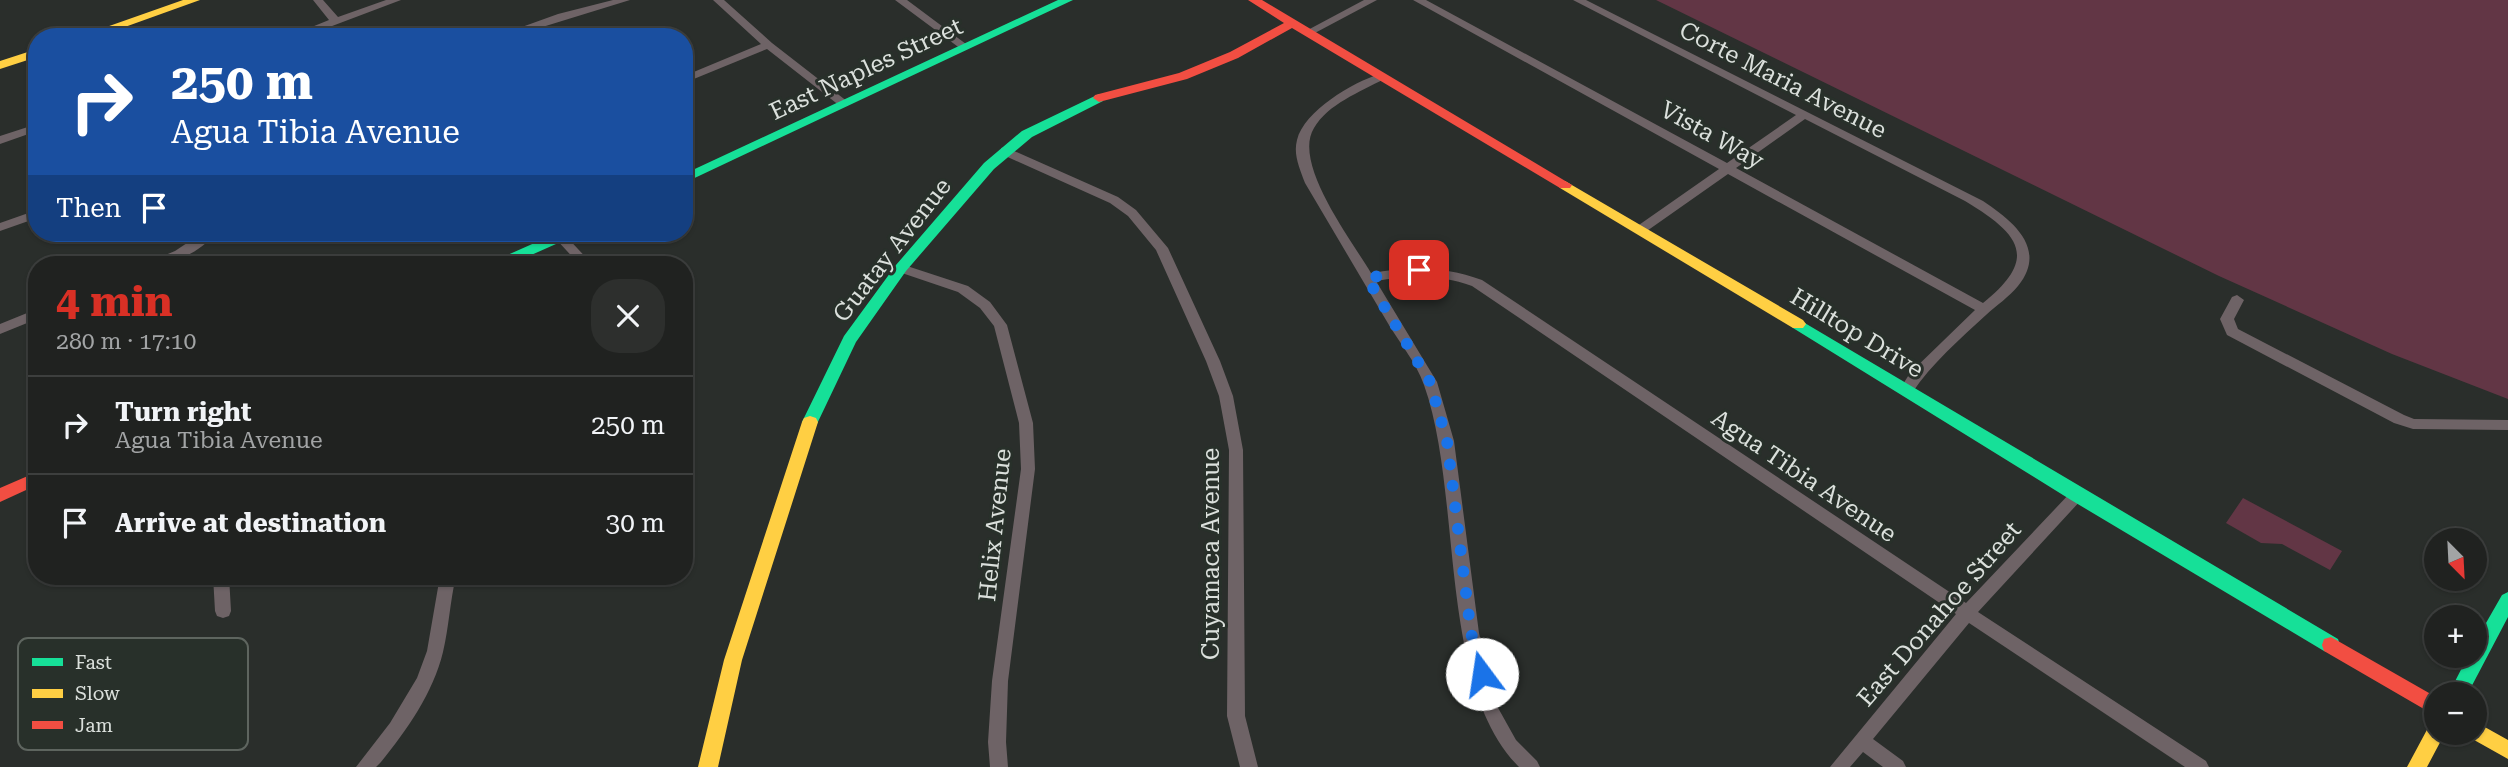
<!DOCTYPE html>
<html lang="en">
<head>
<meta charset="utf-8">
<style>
	:root { --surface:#202220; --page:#2d2f2d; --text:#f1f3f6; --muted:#a2a4a5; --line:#3d3f3e; --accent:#d93025 }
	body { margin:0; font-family:"Roboto Serif",serif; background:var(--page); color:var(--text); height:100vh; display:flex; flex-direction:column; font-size:26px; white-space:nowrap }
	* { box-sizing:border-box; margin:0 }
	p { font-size:23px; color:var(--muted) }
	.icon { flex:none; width:38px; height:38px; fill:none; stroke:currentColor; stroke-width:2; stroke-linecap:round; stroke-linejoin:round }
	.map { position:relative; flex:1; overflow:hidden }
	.sheet { position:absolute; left:28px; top:256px; width:665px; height:329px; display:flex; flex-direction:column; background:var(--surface); border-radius:28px; box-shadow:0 2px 5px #0004,0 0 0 2px var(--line) }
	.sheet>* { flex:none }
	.guide { position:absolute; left:28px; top:28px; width:665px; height:214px; border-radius:28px; box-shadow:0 2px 5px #0004,0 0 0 2px var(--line); background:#1a4fa0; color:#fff; overflow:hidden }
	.needle { width:46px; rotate:156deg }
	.tools { position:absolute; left:2424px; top:528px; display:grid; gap:14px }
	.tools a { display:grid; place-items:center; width:63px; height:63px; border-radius:50%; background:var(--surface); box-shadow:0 2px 5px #0004,0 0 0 2px var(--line); font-size:35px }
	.pin { position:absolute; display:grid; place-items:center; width:60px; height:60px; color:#fff; margin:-30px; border-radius:14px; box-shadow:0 4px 10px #0006 }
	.me { position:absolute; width:77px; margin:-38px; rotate:346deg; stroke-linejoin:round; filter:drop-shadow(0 0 5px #0008) }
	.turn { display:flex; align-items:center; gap:24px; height:147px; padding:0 28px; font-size:32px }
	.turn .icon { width:91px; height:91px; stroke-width:2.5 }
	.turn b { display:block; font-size:49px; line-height:60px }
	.then { display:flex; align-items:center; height:66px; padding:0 28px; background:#0003; gap:14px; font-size:26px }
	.round { display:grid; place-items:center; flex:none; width:74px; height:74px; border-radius:28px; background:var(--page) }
	.headline { display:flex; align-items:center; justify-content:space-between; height:119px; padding:0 28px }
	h1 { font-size:42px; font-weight:700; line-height:52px; color:var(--accent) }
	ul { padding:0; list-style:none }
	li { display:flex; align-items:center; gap:21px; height:98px; padding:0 28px; border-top:2px solid var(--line) }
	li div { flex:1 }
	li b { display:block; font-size:26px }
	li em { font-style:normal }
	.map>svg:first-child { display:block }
</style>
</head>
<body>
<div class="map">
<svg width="2508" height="767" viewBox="0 0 2508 767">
	<rect width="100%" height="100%" fill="#2a2e2b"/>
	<path fill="#623645" d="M1656,0H2508V399L2392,354L2219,276Z
		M2243,498L2342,551L2330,570L2282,544L2261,543L2226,523Z"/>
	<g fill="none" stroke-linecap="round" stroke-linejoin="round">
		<path fill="#6e6366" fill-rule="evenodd" d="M313,0H323L338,17L386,0H401L303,37H287L329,20Z
			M613,0H630L510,37H494L558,14Z
			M713,0H724L772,43L848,102V106H840L767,49L684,83V76L761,44Z
			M895,0H907L970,47L965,50L961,49Z
			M1364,0H1377L1313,34L1309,35L1304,32Z
			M1413,0H1426L1727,163L1796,115L1573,0H1586L1983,201C2013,221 2048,249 2018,286C2009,297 1997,305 1986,315C1961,338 1931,364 1912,393H1902L1900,389L1910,373L1975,310L1728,174L1644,233H1636L1634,230L1636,227L1719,169ZM1805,119L1965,201C2018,233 2041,257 1983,303L1736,168Z
			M1380,74L1386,77L1384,79C1360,92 1328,104 1314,128C1292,163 1352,241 1371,273C1410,266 1444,266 1482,280L1966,603L2072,491H2082L2085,495L2082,499L1978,612L2206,761L2209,767H2185L1969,623L1873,739L1903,761L1906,767H1883L1863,752L1850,767H1830L1956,614L1472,286C1440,274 1409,275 1376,281L1437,382L1454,441L1479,633L1497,706L1516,740L1537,761L1540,767H1519C1437,684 1463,494 1424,385C1416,362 1398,341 1386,320C1359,274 1332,229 1305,183C1300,169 1293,155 1297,140C1304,111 1353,82 1380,74Z
			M37,124V131L0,144V136Z
			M1005,147L1118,197L1136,210L1168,248L1220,361L1233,396L1243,450L1245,716L1258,767H1240L1227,716L1229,450L1219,396L1206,361L1156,250L1128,216L1110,203L1001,154V148Z
			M37,210V218L0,231V223Z
			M202,233H216C200,252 174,265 150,264L151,261L175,251Z
			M560,233L564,234L592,264H579L554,237Z
			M901,264L968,286L990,302L1007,325L1033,423L1035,469L1008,681L1006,742L1008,767H990L988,742L992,681L1021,469L1019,423L994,326L980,308L958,292L896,271L895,268Z
			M2237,295L2244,300L2234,319L2238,329L2404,415L2414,419L2508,420V430L2413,429L2394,423L2227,335L2220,319L2232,297Z
			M37,309V319L0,334V324Z
			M213,576H229L231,611L229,616L223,618L217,616L215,611Z
			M440,576H456C450,601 449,627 443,652C433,693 407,730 381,762L376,767H356L390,723L417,678L427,651Z"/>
		<path fill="#16e098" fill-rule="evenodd" d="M1058,0H1073L684,183V174Z
			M1099,94L1103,95V101L1032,137L994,169L906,271L856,342L816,426H804L802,422L844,336L896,265L984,163L1022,131Z
			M557,233H576L574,236L511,264H492L494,261Z
			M1798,319L2338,639L2340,645L2338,651L2331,653L2324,651L2071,500L1793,328L1790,324Z
			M2508,592V617L2467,695H2448L2468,656H2474V644L2502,595Z"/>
		<path fill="#ffcf43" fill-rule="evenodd" d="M183,0H200L97,37H78Z
			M37,49V57L0,69V61Z
			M1565,181L1803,320L1806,324L1803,328H1793L1560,188L1558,185L1560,182Z
			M810,416L816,418L818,422L742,660L718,767H698L724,660L802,422L804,418Z
			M2474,721L2508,740V759L2467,736L2466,733H2474Z
			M2436,723V733H2445L2427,767H2407L2429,726Z"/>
		<path fill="#f24e42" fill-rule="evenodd" d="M1248,0H1262L1572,185L1570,188H1560L1292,28L1238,58L1187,79L1099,102L1093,98L1095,95L1179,73L1230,52L1284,23Z
			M37,472V485L0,502V488Z
			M2331,637L2436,697V716L2324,651L2322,645L2324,639Z"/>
	</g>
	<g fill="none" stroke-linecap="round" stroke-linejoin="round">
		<path stroke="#1a73e8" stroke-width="12" stroke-dasharray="0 21.6" d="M1419,270L1367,278L1430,382L1447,441L1471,633L1482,674"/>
	</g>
	<g text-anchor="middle" stroke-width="6" stroke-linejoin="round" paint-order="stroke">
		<g font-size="24" fill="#dbe0dc" stroke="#28302a">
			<text transform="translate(866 69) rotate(-25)" y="8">East Naples Street</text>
			<text transform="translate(1783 80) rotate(27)" y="8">Corte Maria Avenue</text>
			<text transform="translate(1712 135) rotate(29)" y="8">Vista Way</text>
			<text transform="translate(892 250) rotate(-52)" y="8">Guatay Avenue</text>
			<text transform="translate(1857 333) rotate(31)" y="8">Hilltop Drive</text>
			<text transform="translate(1804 476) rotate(34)" y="8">Agua Tibia Avenue</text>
			<text transform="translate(995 525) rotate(-84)" y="8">Helix Avenue</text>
			<text transform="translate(1211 554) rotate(-90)" y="8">Cuyamaca Avenue</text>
			<text transform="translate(1939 614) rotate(-49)" y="8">East Donahoe Street</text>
		</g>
	</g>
	<rect x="18" y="638" width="230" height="112" rx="10" fill="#28302a" stroke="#5e655f" stroke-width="2"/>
	<rect x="32" y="658" width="31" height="8" fill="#16e098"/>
	<rect x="32" y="689" width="31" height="9" fill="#ffcf43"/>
	<rect x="32" y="721" width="31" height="8" fill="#f24e42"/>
	<g font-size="19" fill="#dbe0dc">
		<text x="75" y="669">Fast</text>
		<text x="75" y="700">Slow</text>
		<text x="75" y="732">Jam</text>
	</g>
</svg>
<div class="tools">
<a><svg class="needle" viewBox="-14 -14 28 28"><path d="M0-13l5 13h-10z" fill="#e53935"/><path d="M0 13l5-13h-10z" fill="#a2a4a5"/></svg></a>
<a>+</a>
<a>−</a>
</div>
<div class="pin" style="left:1419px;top:270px;background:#d93025"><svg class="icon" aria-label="arrive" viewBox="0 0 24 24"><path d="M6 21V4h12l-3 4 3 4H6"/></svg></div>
<svg class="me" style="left:1482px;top:674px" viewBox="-20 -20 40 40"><circle r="19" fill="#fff"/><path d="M0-13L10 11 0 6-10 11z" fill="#1a73e8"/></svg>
<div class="guide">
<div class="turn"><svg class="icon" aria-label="right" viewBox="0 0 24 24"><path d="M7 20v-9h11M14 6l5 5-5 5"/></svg><div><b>250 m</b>Agua Tibia Avenue</div></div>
<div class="then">Then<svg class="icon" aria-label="arrive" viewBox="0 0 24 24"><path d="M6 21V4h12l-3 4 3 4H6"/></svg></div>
</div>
<section class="sheet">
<div class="headline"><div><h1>4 min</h1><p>280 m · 17:10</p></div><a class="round"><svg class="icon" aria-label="close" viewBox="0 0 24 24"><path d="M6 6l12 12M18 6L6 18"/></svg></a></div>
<ul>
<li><svg class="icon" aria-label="right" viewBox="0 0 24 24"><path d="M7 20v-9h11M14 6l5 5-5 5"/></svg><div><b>Turn right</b><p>Agua Tibia Avenue</p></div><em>250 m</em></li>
<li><svg class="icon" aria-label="arrive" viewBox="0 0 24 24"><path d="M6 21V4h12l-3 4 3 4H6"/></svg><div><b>Arrive at destination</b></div><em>30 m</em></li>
</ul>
</section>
</div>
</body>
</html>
